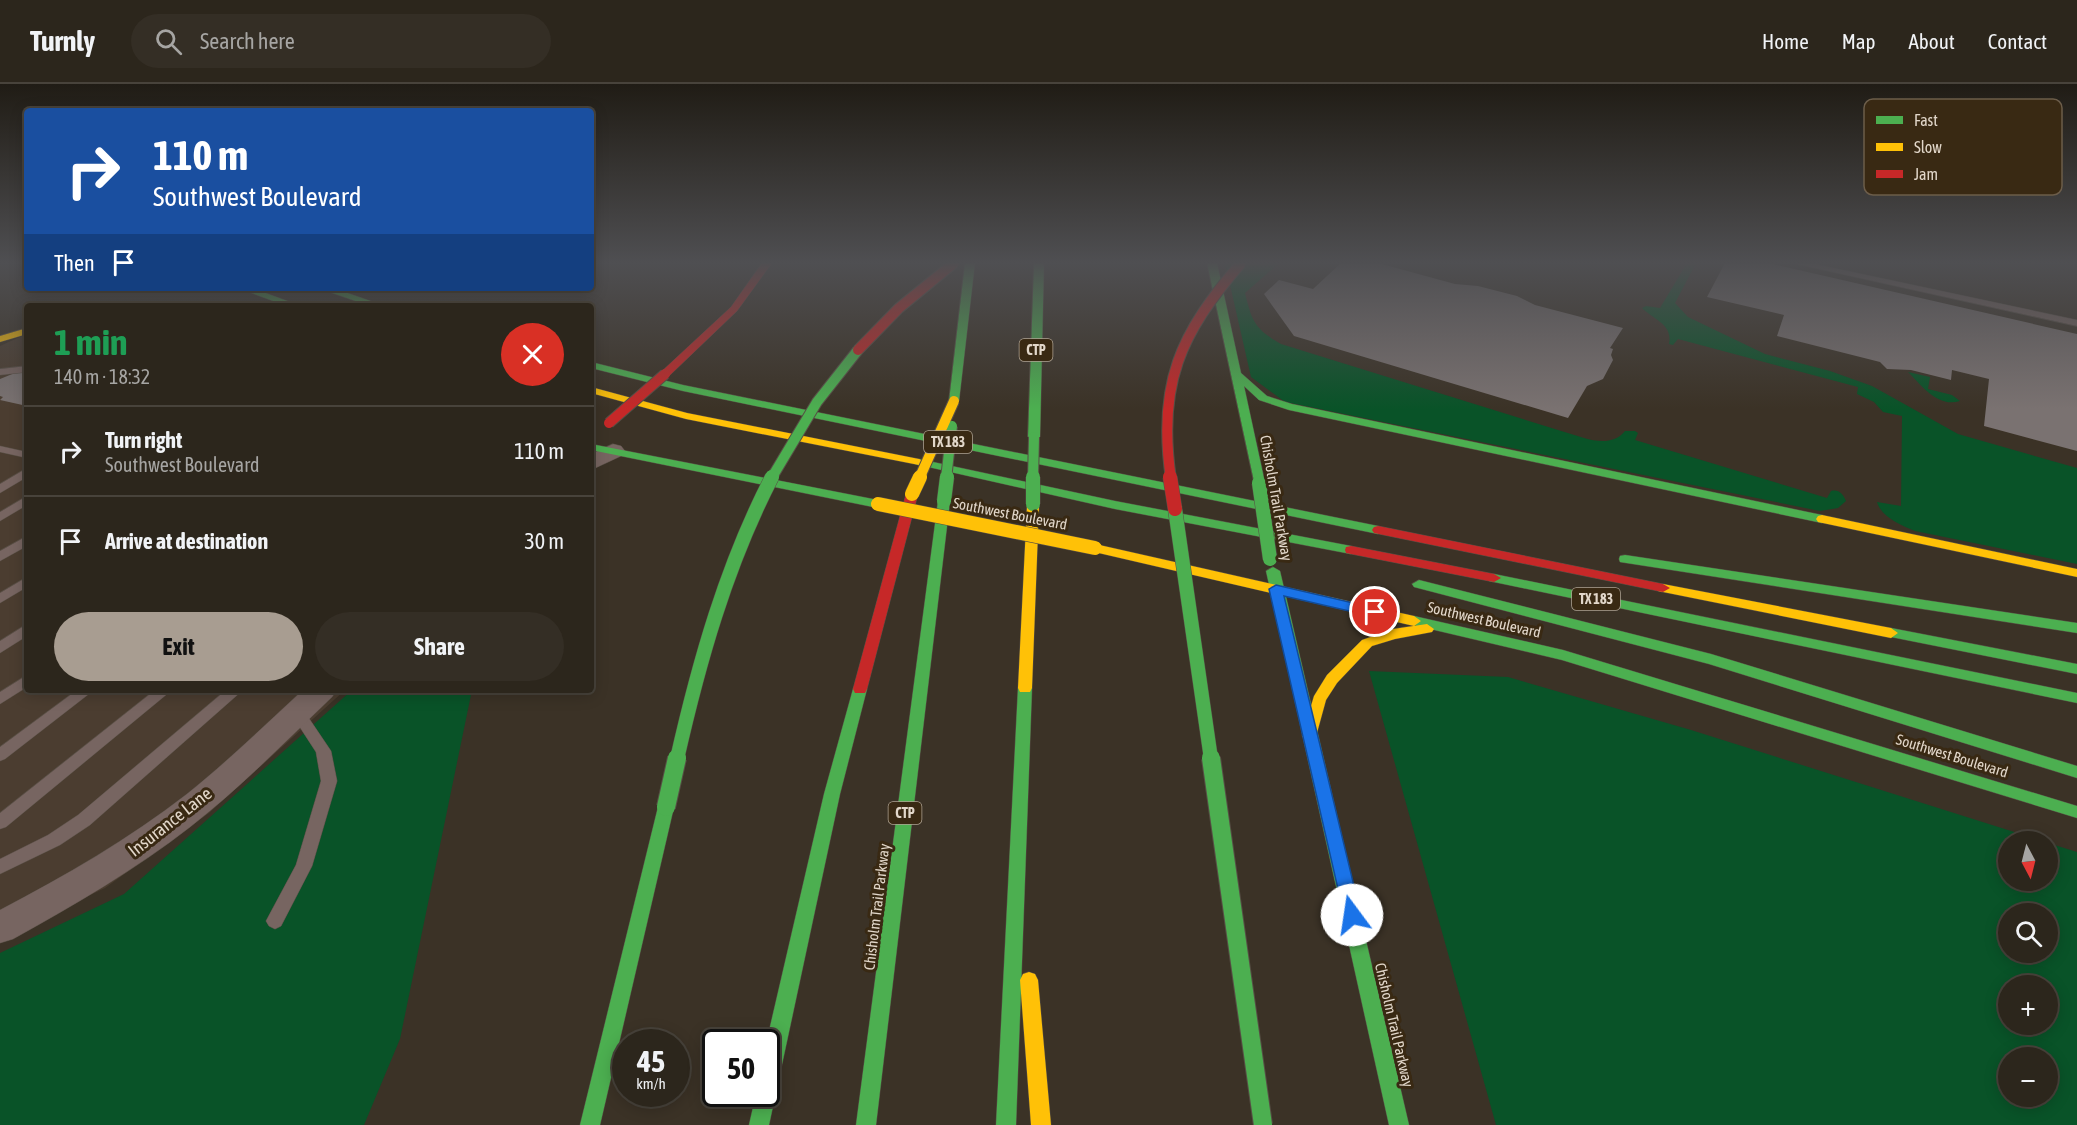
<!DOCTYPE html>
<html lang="en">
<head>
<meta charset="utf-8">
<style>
	:root { --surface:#2c261c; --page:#342e25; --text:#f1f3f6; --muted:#a6a5a3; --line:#48433b; --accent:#a89d91 }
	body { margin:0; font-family:"Asap Condensed",sans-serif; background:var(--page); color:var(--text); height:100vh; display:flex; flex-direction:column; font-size:22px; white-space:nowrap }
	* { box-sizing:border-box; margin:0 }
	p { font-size:20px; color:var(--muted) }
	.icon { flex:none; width:33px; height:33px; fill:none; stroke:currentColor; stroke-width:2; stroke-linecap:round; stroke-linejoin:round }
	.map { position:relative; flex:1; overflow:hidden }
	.panel { position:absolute; left:24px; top:219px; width:570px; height:390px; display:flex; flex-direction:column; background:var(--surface); border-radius:6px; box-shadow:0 3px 15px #0003,0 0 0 2px var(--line) }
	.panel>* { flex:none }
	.guide { position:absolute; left:24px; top:24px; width:570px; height:183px; border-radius:6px; box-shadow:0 3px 15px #0003,0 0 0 2px var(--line); background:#1a4fa0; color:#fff; overflow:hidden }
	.needle { width:39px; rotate:173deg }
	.fabs { position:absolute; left:1998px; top:747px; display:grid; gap:12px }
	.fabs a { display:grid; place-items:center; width:60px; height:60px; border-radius:50%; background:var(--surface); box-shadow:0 3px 15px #0003,0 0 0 2px var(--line); font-size:30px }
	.speed { position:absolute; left:612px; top:945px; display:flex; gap:12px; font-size:30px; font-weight:700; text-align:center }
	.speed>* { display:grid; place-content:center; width:78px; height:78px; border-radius:50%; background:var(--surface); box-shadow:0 3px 15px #0003,0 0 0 2px var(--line); line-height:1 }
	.speed small { font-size:15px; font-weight:400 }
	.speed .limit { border:3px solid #111; border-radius:9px; background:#fff; color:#111 }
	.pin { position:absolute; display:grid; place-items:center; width:51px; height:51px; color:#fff; margin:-26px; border:3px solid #fff; border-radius:50%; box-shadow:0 2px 6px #0007 }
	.me { position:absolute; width:66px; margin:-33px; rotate:346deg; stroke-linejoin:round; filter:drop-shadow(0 0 4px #0008) }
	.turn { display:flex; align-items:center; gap:21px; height:126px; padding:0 30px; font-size:27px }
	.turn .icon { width:78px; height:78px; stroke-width:2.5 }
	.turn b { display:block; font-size:42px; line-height:51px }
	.then { display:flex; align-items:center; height:57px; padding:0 30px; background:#0003; gap:12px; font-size:22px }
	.round { display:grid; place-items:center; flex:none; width:63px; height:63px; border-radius:32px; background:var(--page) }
	.summary { display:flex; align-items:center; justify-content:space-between; height:102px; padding:0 30px }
	h1 { font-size:36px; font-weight:700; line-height:45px; color:#1e9e55 }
	.cta { display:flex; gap:12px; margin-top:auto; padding:12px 30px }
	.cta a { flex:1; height:69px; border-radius:36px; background:var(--accent); color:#111; font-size:24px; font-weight:700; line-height:69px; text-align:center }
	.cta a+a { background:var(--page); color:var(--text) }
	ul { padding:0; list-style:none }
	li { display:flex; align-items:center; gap:18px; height:90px; padding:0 30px; border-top:2px solid var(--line) }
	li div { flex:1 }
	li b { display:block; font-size:22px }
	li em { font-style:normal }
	header { display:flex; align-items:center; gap:36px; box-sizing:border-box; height:84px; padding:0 30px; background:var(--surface); border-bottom:2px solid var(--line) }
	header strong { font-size:28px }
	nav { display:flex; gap:33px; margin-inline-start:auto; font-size:21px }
	.search { width:420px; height:54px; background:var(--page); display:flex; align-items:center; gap:15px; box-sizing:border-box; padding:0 21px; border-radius:33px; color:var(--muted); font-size:22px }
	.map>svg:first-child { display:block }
</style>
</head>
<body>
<header>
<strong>Turnly</strong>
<div class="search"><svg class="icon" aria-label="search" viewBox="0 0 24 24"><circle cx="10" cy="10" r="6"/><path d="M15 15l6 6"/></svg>Search here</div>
<nav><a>Home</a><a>Map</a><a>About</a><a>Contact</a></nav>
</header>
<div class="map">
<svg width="2077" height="1041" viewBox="0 0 2077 1041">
	<rect width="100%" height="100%" fill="#3b3226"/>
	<path fill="#4b3d30" d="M22,252L27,253V606H345L209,729L105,804L0,854V262Z"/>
	<path fill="#095328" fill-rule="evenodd" d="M1225,179H1279L1245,209C1252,238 1255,245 1281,260L1584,354C1598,358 1615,360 1625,347H1635L1638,349L1635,356L1827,414L1831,407C1839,405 1843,410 1846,417L1838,424L1820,427L1285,318L1251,293Z
		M1687,179H1696L1675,219L1688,233L1765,270L1830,287L1872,302L1958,350L2077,384V480L1915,447C1901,441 1882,434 1877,418L1901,422L1902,332L1883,328L1874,318L1857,310L1858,303L1678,255L1673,261L1669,260C1673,240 1654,236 1642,224L1646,222L1660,224Z
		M1908,288L1930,293L1928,305L1952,311L1960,317C1938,324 1922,302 1908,288Z
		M1369,587L1508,593L1691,646L2043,757L2008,758V796H2048V759L2077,768V1041H1496ZM2008,830H2048V868H2008ZM2008,902H2048V940H2008ZM2008,974H2048V1012H2008Z
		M352,606H472L400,955L364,1041H0V869L124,810Z"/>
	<path fill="#7a7271" d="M1341,179H1378L1455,200L1478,202L1517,212L1535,221L1623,244L1610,264L1613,265L1611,271L1613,276L1603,295L1587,302L1568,334L1294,252L1264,210L1279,196L1313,205Z
		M1725,179H1768L2077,250V367L1984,342L1989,295L1952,286L1951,296L1911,286L1887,285L1880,278L1777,252L1784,231L1707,213Z
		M22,286L27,287V322L0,316L3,313L0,312V295Z"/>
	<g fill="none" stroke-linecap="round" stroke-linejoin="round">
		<g stroke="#574f45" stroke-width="1">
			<path id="lane" d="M1792,179H1810L2077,236V242Z
				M27,282V288L0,291V285Z
				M0,362L27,368V374L0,368Z
				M27,384V393L0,409V400Z
				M27,412V421L0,437V428Z
				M27,452V462L0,477V467Z
				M27,493V503L0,519V509Z
				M27,540V552L0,569V557Z
				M27,591V603L0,620V608Z
				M77,606H94L5,675L0,677V663Z
				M155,606H172L6,743L0,745V729Z
				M226,606H243L90,741L60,761L0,790V775L48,751L78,731Z
				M297,623L302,624L331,667L337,697L312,782L281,842L275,845L269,842L266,837L296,781L321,697L316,668L290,628L292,624Z"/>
		</g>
		<g stroke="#574f45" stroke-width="1">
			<path id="street" d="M613,360L621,362L625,367L621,372L591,386V370Z
				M303,606H337L332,613C286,657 241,703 190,743C135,786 74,821 13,855L0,859V826C65,792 129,755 187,710C227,678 265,641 303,606Z"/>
		</g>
		<g stroke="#574f45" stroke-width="1">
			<path id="fast" d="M965,179H975L959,317L954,320L949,317Z
				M1034,179H1044L1040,353L1034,356L1028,353Z
				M1207,179H1217L1241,289L1267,312L1292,320L1822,431L1828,435L1822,439L1289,326L1259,316L1244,302L1265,399L1263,402H1255Z
				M238,204H252L301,222H287Z
				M318,204H333L385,222H370Z
				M591,278L683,301L1378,442L1384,446L1378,450L683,307L591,284Z
				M591,360L878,416L884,420L878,424L591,366Z
				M919,375L1115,417L1351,462L1357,466L1351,470L1115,425L915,380L913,378L915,376Z
				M944,413L950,417L876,1041H856L938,417Z
				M1625,471L2077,539V549L1620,478L1619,475L1620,472Z
				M1273,483L1280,487L1409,1041H1389L1266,487Z
				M1494,490L2077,609V619L1489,497L1487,494L1489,491Z
				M1419,496L1711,570L2077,682V694L1709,580L1414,503L1412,500Z
				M1414,532L1563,566L2077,722V734L1562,576L1409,540L1407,537Z
				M1891,544L2077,580V590L1886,552L1884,549L1886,546Z
				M1025,599L1030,600L1032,604L1016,1041H996L1018,604L1020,600Z
				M860,600L865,601L867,605L840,710L769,1041H749L756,1010H766V960L824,710L853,605L855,601Z
				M666,717L672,718L674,723L600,1041H580L658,723L660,718Z"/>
		</g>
		<g stroke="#574f45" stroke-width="1">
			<path id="slow" d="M27,244V250L0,258V252Z
				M591,303L687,329L919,375L925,378L919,381L686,335L591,309Z
				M1033,418L1039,422L1032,604L1030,608H1020L1018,604L1027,422Z
				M1822,431L2077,485V493L1818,438L1816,435L1818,432Z
				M1095,460L1414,532L1421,537L1414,542L1090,467L1089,464L1090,461Z
				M1663,500L1891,544L1898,549L1891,554L1658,507L1656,504L1658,501Z
				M1427,540L1434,545L1432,548L1395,555L1372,562L1337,599L1326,616L1315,656H1305L1302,652L1314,612L1327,591L1362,556L1393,545Z
				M1029,888L1035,890L1038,896L1051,1041H1031L1020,896L1023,890Z"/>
		</g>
		<g stroke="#574f45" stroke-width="1">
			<path id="jam" d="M762,179H772L737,227L669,292H661V288L731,223Z
				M912,406L918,410L867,605L865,609H855L853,605L906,410Z
				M1378,442L1663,500L1670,504L1663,508L1374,449L1372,446L1374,443Z
				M1351,462L1494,490L1501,494L1494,498L1346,469L1345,466L1346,463Z"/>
		</g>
		<use href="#lane" fill="#776561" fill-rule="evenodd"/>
		<use href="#street" fill="#776561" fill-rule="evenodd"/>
		<use href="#fast" fill="#4caf50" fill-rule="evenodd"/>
		<use href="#slow" fill="#ffc107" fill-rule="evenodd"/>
		<use href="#jam" fill="#c62828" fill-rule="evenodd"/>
		<g stroke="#574f45" stroke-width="12" stroke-linecap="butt">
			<path id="fast-bridge-far2" d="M771,395L817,318L858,266
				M946,395L952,342
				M1033,395L1034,353"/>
		</g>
		<g stroke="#574f45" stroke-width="15" stroke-linecap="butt">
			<path id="fast-bridge-far1" d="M1259,399L1270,475
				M944,417L947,393
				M1033,420V393
				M1175,425L1211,675
				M677,675C699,578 726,482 772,393"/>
		</g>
		<g stroke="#574f45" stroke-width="20" stroke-linecap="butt">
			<path id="fast-bridge" d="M1211,674L1263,1041
				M666,723L677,674"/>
		</g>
		<g stroke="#574f45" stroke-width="12" stroke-linecap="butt">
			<path id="slow-bridge-far1" d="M919,395L954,317"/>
		</g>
		<g stroke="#574f45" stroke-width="15" stroke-linecap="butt">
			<path id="slow-bridge" d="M912,410L920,393
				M878,420L1095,464"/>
		</g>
		<g stroke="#574f45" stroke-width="12" stroke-linecap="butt">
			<path id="jam-bridge-far1" d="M858,266L899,224L954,179
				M609,339L665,290
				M1171,395C1157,300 1180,250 1241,179"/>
		</g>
		<g stroke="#574f45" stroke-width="15" stroke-linecap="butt">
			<path id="jam-bridge" d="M1170,393L1175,425"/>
		</g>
		<use href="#fast-bridge-far2" stroke="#4caf50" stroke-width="10"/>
		<use href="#fast-bridge-far1" stroke="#4caf50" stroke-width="14"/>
		<use href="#fast-bridge" stroke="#4caf50" stroke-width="18"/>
		<use href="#slow-bridge-far1" stroke="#ffc107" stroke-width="10"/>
		<use href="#slow-bridge" stroke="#ffc107" stroke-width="14"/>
		<use href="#jam-bridge-far1" stroke="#c62828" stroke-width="10"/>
		<use href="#jam-bridge" stroke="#c62828" stroke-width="14"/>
	</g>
	<linearGradient id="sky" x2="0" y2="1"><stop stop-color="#201c15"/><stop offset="0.55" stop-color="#4f4f52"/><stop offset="1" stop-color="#4f4f52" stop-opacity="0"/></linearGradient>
	<rect width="2077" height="325" fill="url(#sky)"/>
	<path fill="#1a73e8" stroke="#114b97" stroke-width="1.5" d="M1276,501L1375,524L1382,528L1375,533L1284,512L1361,831L1359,837L1352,839L1346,837L1344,831L1269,505Z"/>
	<g text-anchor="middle" stroke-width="6" stroke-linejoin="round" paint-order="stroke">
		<g fill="#392913" stroke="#afa393" stroke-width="1.5">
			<rect x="1019.5" y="255" width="33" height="22" rx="4.5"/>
			<rect x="924" y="347" width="48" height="22" rx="4.5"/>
			<rect x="1572" y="504" width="48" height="22" rx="4.5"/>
			<rect x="888.5" y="718" width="33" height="22" rx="4.5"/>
		</g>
		<g font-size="14" font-weight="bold" fill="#e2d7ca">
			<text x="1036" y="271">CTP</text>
			<text x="948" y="363">TX 183</text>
			<text x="1596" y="520">TX 183</text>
			<text x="905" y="734">CTP</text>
		</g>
		<g font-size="15" fill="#e2d7ca" stroke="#392913">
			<text transform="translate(1276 414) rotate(80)" y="5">Chisholm Trail Parkway</text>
			<text transform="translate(1010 430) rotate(11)" y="5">Southwest Boulevard</text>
			<text transform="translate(1484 536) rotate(13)" y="5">Southwest Boulevard</text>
			<text transform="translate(1952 672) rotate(17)" y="5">Southwest Boulevard</text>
			<text transform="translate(877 823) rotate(-83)" y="5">Chisholm Trail Parkway</text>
			<text transform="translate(1394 941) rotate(77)" y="5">Chisholm Trail Parkway</text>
		</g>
		<g font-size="18" fill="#e2d7ca" stroke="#392913">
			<text transform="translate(170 738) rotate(-38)" y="6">Insurance Lane</text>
		</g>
	</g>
	<rect x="1864" y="15" width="198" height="96" rx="9" fill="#392913" stroke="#6c5d4a" stroke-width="1.5"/>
	<rect x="1876" y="32" width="27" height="8" fill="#4caf50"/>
	<rect x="1876" y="59" width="27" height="8" fill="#ffc107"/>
	<rect x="1876" y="86" width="27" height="8" fill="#c62828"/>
	<g font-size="16" fill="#e2d7ca">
		<text x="1914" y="42">Fast</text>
		<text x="1914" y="69">Slow</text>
		<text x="1914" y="96">Jam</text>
	</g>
</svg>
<div class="fabs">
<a><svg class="needle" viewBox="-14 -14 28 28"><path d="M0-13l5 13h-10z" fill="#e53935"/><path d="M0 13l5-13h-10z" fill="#a6a5a3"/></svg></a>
<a><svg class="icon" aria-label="search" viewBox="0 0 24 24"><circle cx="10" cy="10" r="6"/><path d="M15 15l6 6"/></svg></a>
<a>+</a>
<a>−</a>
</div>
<div class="speed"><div>45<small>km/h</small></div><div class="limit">50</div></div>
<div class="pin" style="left:1375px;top:528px;background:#d93025"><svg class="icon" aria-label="arrive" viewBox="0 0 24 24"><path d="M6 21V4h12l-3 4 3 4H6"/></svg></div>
<svg class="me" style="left:1352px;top:831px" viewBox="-20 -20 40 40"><circle r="19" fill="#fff"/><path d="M0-13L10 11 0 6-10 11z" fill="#1a73e8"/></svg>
<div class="guide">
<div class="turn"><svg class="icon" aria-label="right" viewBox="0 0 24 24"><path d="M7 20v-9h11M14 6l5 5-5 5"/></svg><div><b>110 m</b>Southwest Boulevard</div></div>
<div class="then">Then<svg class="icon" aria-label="arrive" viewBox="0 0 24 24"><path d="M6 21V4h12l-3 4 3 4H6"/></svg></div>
</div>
<section class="panel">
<div class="summary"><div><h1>1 min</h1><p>140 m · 18:32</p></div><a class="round" style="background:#d93025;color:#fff"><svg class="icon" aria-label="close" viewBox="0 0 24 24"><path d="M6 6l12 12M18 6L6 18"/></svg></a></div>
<ul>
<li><svg class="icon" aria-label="right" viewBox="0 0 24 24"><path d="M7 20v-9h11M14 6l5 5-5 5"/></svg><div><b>Turn right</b><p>Southwest Boulevard</p></div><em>110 m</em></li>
<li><svg class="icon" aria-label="arrive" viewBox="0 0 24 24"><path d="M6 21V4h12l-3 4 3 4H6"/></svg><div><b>Arrive at destination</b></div><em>30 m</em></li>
</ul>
<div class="cta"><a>Exit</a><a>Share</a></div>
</section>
</div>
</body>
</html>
